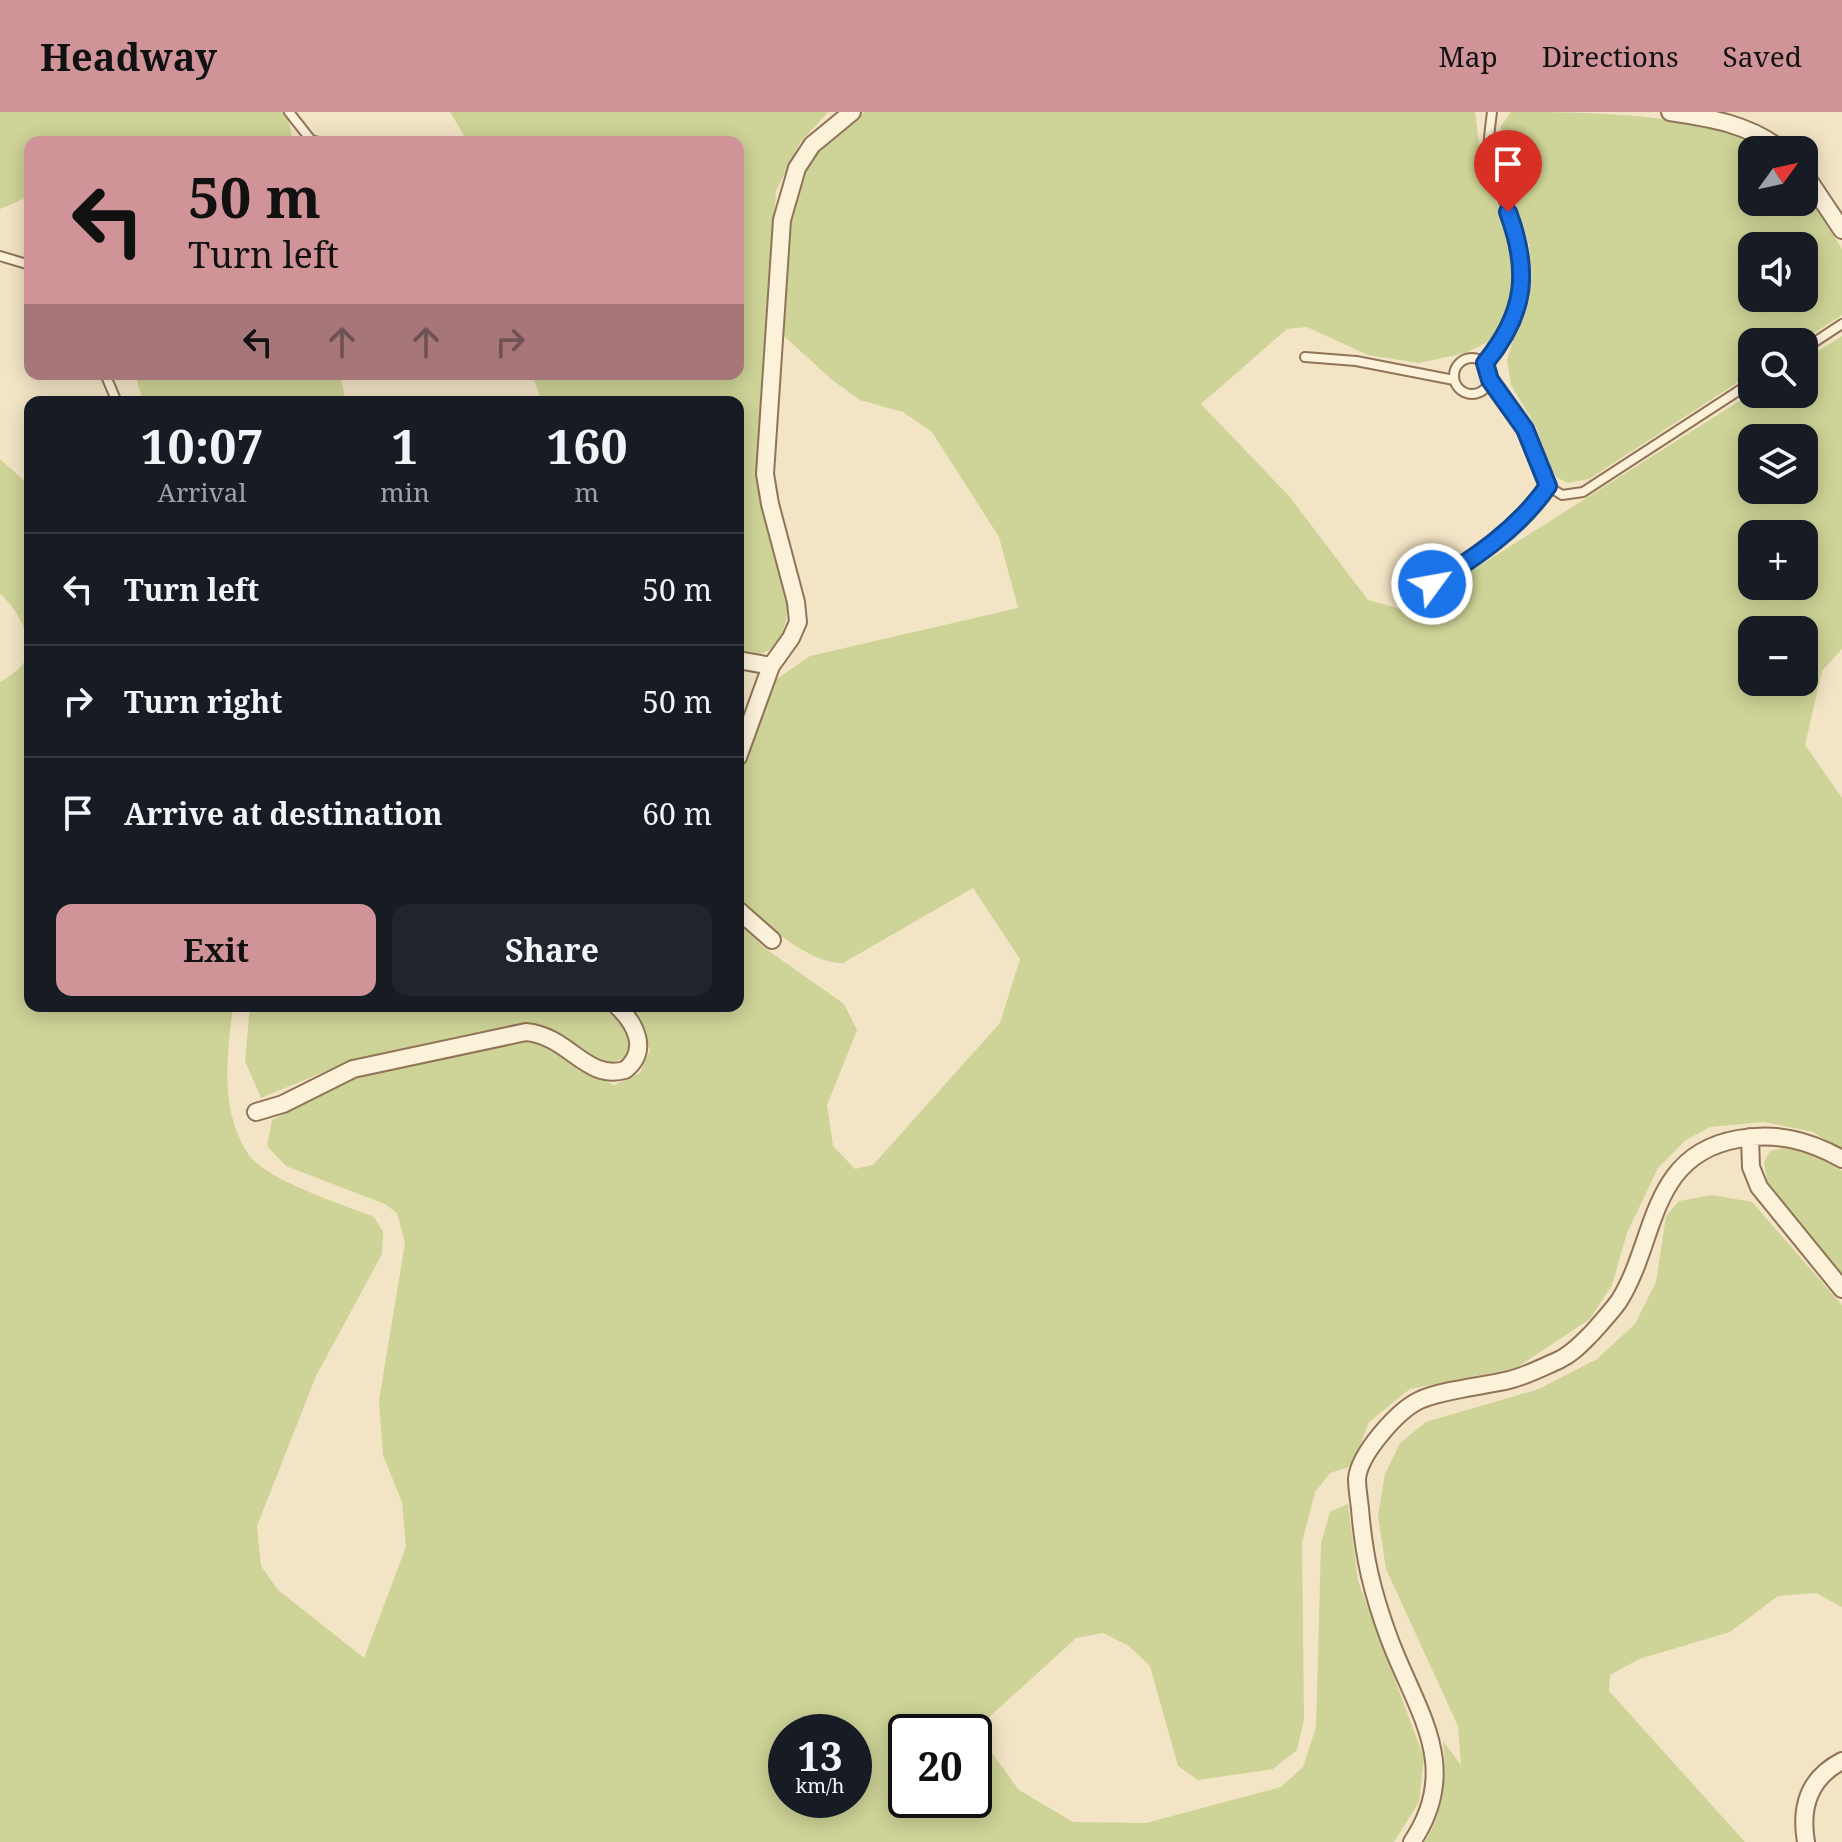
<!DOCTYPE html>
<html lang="en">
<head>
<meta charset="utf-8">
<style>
	:root { --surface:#171b24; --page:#20242c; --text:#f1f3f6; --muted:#9ea1a6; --line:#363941; --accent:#d09498 }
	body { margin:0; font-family:"Noto Serif",serif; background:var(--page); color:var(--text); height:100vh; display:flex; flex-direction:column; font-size:30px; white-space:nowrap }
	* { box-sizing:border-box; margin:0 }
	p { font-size:26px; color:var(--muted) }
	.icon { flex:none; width:44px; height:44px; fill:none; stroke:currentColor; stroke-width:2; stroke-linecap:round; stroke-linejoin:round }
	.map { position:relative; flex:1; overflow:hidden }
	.details { position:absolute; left:24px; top:284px; width:720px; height:616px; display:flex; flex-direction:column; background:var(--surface); border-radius:16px; box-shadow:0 4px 20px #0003 }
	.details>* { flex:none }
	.top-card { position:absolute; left:24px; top:24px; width:720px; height:244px; border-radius:16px; box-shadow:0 4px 20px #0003; background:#d09498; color:#111; overflow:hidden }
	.needle { width:52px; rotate:57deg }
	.fabs { position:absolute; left:1738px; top:24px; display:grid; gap:16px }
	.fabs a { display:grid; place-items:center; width:80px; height:80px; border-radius:16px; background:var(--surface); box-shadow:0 4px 20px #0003; font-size:40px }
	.speed { position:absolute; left:768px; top:1602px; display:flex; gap:16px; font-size:40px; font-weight:700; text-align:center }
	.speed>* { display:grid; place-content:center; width:104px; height:104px; border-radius:50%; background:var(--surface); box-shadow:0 4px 20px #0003; line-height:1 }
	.speed small { font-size:20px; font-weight:400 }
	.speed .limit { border:4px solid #111; border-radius:12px; background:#fff; color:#111 }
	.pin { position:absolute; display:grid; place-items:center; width:68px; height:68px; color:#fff; margin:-82px -34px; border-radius:50% 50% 50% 0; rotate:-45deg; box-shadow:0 0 8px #0007 }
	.pin .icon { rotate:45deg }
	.me { position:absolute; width:88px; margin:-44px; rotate:58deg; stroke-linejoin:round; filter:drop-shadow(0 0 6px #0008) }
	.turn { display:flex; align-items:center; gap:28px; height:168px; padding:0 32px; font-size:36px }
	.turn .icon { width:104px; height:104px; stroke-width:2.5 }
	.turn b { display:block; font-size:56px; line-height:68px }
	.lanes { display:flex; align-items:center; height:76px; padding:0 32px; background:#0003; justify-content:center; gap:40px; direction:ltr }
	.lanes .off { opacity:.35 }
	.eta { display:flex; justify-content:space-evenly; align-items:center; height:136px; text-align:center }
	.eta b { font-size:48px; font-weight:700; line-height:56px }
	.cta { display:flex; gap:16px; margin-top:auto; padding:16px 32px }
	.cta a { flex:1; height:92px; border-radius:16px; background:var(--accent); color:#111; font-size:32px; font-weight:700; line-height:92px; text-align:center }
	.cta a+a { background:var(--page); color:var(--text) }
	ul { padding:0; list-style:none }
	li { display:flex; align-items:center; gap:24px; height:112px; padding:0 32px; border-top:2px solid var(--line) }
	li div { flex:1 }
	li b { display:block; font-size:30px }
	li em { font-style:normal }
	header { display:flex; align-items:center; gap:48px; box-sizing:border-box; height:112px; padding:0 40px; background:var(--accent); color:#111 }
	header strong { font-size:38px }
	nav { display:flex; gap:44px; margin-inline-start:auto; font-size:28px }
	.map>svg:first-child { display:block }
</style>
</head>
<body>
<header>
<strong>Headway</strong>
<nav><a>Map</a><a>Directions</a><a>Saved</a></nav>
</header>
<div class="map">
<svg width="1842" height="1730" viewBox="0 0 1842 1730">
	<rect width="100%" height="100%" fill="#f3e4c5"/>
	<path fill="#ced397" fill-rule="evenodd" d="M0,0H287L293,30H30V84L0,97Z
		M450,0H828L800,31L776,79L758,366L787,492C788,511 781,538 759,542C753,543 744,539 738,538V290H542L532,262H738V30H468Z
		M865,0H1475L1481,47L1513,137L1515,172L1500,220L1488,230L1465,241L1419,251L1368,243L1307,215L1287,217L1201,292L1289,384L1368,488L1408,499L1752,281L1804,282V248L1842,224V537L1822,559L1805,633L1842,686V1039L1813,1020L1764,1010L1710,1015L1686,1028L1658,1056L1627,1121L1612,1173L1590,1207L1516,1256L1410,1277L1369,1310L1352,1354L1330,1361L1315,1380L1302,1430L1304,1607L1297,1638L1273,1657L1198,1668L1178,1654L1150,1554L1129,1534L1103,1521L1076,1526L975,1618L1019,1678L1073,1710L1146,1711L1281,1675L1303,1655L1316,1615L1321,1431L1330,1400L1348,1392L1358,1469L1424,1646L1419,1690L1394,1730H0V570C8,565 20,558 24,550C35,527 17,496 0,482V347L30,374V894H233C227,943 219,999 249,1043C267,1069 344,1093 374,1105L383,1120L382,1142L316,1264L257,1414L261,1454L278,1478L364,1546L406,1435L402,1390L383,1343L379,1289L405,1131L397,1101L385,1092L286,1054L267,1034L272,1008L358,964L457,944L528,925L551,931L586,960L614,973L640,961L650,938L639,905L627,894H738V811L766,837L844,892L857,918L827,993L833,1034L855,1057L873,1053L1000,911L1020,847L973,776L843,851C808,852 764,810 738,788V657L774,569L810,544L1018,496L999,425L932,320L903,300L860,288L831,267L784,224C788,169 784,104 807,53C817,32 844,11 865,0ZM1752,326H1804V378H1752ZM1752,422H1804V474H1752ZM1752,518H1804V570H1752ZM786,1620H854V1688H786ZM906,1620H974V1688H906Z
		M1511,0C1573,0 1716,0 1765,38H1752V90H1804L1805,78L1842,137V203L1800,230H1752V261L1589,367L1568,371L1558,366L1551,357L1536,315L1511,273L1507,248L1532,166L1529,133L1500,40L1501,14ZM1752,134H1804V186H1752Z
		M135,262H340L346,290H143Z
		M250,894H605C622,909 632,919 627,943C596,965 583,935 557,920C548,915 536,914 526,912L348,950L261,986L245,949Z
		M1783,1036L1807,1040L1842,1059V1163L1767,1069L1764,1050L1770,1039Z
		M1712,1083L1752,1090L1842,1193V1495L1816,1481L1778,1484L1730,1520L1639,1547L1610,1563L1609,1579L1745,1730H1425C1444,1698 1447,1666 1443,1629L1461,1653L1458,1614L1386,1457L1378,1404L1385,1362L1400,1331L1426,1310L1539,1277L1597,1247L1635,1212L1656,1170L1666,1104L1679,1089Z"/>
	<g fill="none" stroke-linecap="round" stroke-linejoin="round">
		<g stroke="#917458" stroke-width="12">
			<path id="service" d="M289,0L311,28L319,30
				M0,144L30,153
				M1804,237L1842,212
				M1305,245L1356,249L1454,268
				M1454 264a18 18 0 1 1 36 0a18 18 0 1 1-36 0Z
				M1485,251C1525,202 1530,160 1509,102C1502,85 1493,67 1490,49C1487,33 1490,17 1492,0
				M105,262L117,290
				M1490,268L1525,317L1548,374L1562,383L1583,380L1752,270
				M1432,472L1505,421L1548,374"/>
		</g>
		<g stroke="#917458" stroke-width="20">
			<path id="minor" d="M1670,0C1711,6 1748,12 1782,38
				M1804,61L1842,118
				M738,548L771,554
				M738,645L771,554L791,526L798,510L796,490L770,392L765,362L782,108L797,56L812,33L852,0
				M738,798L772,828
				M256,1000L283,992L353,957L526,920C569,924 586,969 625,958C650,938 635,911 617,894
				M1750,1025L1751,1055L1759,1075L1842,1177
				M1412,1730C1463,1654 1416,1599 1389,1526C1372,1480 1364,1445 1360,1397C1359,1387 1357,1376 1357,1367C1359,1342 1398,1298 1420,1288C1441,1278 1484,1274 1509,1268C1526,1264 1543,1255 1559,1248C1572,1242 1582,1231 1592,1221C1601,1211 1611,1200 1619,1189C1657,1129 1648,1043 1738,1027C1776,1020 1808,1028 1842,1047
				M1806,1730C1800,1695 1809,1666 1842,1649"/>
		</g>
		<use href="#service" stroke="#fcf1d9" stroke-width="8"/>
		<use href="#minor" stroke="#fcf1d9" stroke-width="16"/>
	</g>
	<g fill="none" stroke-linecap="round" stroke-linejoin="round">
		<g stroke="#114b97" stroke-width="20">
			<path id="route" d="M1432,472C1475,446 1519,416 1548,374L1525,317L1490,268L1485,251C1526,201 1530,159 1508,100"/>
		</g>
		<use href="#route" stroke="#1a73e8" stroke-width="14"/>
	</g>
</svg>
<div class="fabs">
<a><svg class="needle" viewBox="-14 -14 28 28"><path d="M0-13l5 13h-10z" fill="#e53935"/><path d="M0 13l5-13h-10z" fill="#9ea1a6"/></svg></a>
<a><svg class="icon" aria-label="sound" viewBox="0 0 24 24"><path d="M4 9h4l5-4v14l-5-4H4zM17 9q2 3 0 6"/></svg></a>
<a><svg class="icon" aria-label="search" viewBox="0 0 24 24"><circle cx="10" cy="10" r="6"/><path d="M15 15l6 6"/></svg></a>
<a><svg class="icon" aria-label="layers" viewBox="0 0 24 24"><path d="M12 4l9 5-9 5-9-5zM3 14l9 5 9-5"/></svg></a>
<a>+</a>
<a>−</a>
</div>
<div class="speed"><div>13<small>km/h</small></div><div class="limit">20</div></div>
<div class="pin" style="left:1508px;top:100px;background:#d93025"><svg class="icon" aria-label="arrive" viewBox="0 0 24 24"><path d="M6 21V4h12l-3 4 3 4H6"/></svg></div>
<svg class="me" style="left:1432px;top:472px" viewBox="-20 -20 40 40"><circle r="17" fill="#1a73e8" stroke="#fff" stroke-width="3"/><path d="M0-11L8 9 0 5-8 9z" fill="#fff"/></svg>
<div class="top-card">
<div class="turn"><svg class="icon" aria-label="left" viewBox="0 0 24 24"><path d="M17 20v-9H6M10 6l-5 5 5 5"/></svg><div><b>50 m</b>Turn left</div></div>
<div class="lanes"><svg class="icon" aria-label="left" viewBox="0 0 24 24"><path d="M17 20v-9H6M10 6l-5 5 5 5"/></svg><svg class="icon off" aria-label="ahead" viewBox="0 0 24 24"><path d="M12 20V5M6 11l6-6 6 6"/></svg><svg class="icon off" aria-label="ahead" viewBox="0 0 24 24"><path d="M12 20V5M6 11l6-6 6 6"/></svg><svg class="icon off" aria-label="right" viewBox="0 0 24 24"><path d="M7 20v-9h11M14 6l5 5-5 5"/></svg></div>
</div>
<section class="details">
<div class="eta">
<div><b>10:07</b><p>Arrival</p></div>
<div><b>1</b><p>min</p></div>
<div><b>160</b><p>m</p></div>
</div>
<ul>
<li><svg class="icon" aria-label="left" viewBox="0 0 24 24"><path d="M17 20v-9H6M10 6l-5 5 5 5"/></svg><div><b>Turn left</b></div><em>50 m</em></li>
<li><svg class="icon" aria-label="right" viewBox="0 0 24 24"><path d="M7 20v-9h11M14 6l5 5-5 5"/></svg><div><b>Turn right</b></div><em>50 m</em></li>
<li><svg class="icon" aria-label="arrive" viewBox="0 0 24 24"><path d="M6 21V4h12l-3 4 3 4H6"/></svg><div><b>Arrive at destination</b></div><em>60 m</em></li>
</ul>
<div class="cta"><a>Exit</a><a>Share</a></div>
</section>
</div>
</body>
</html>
